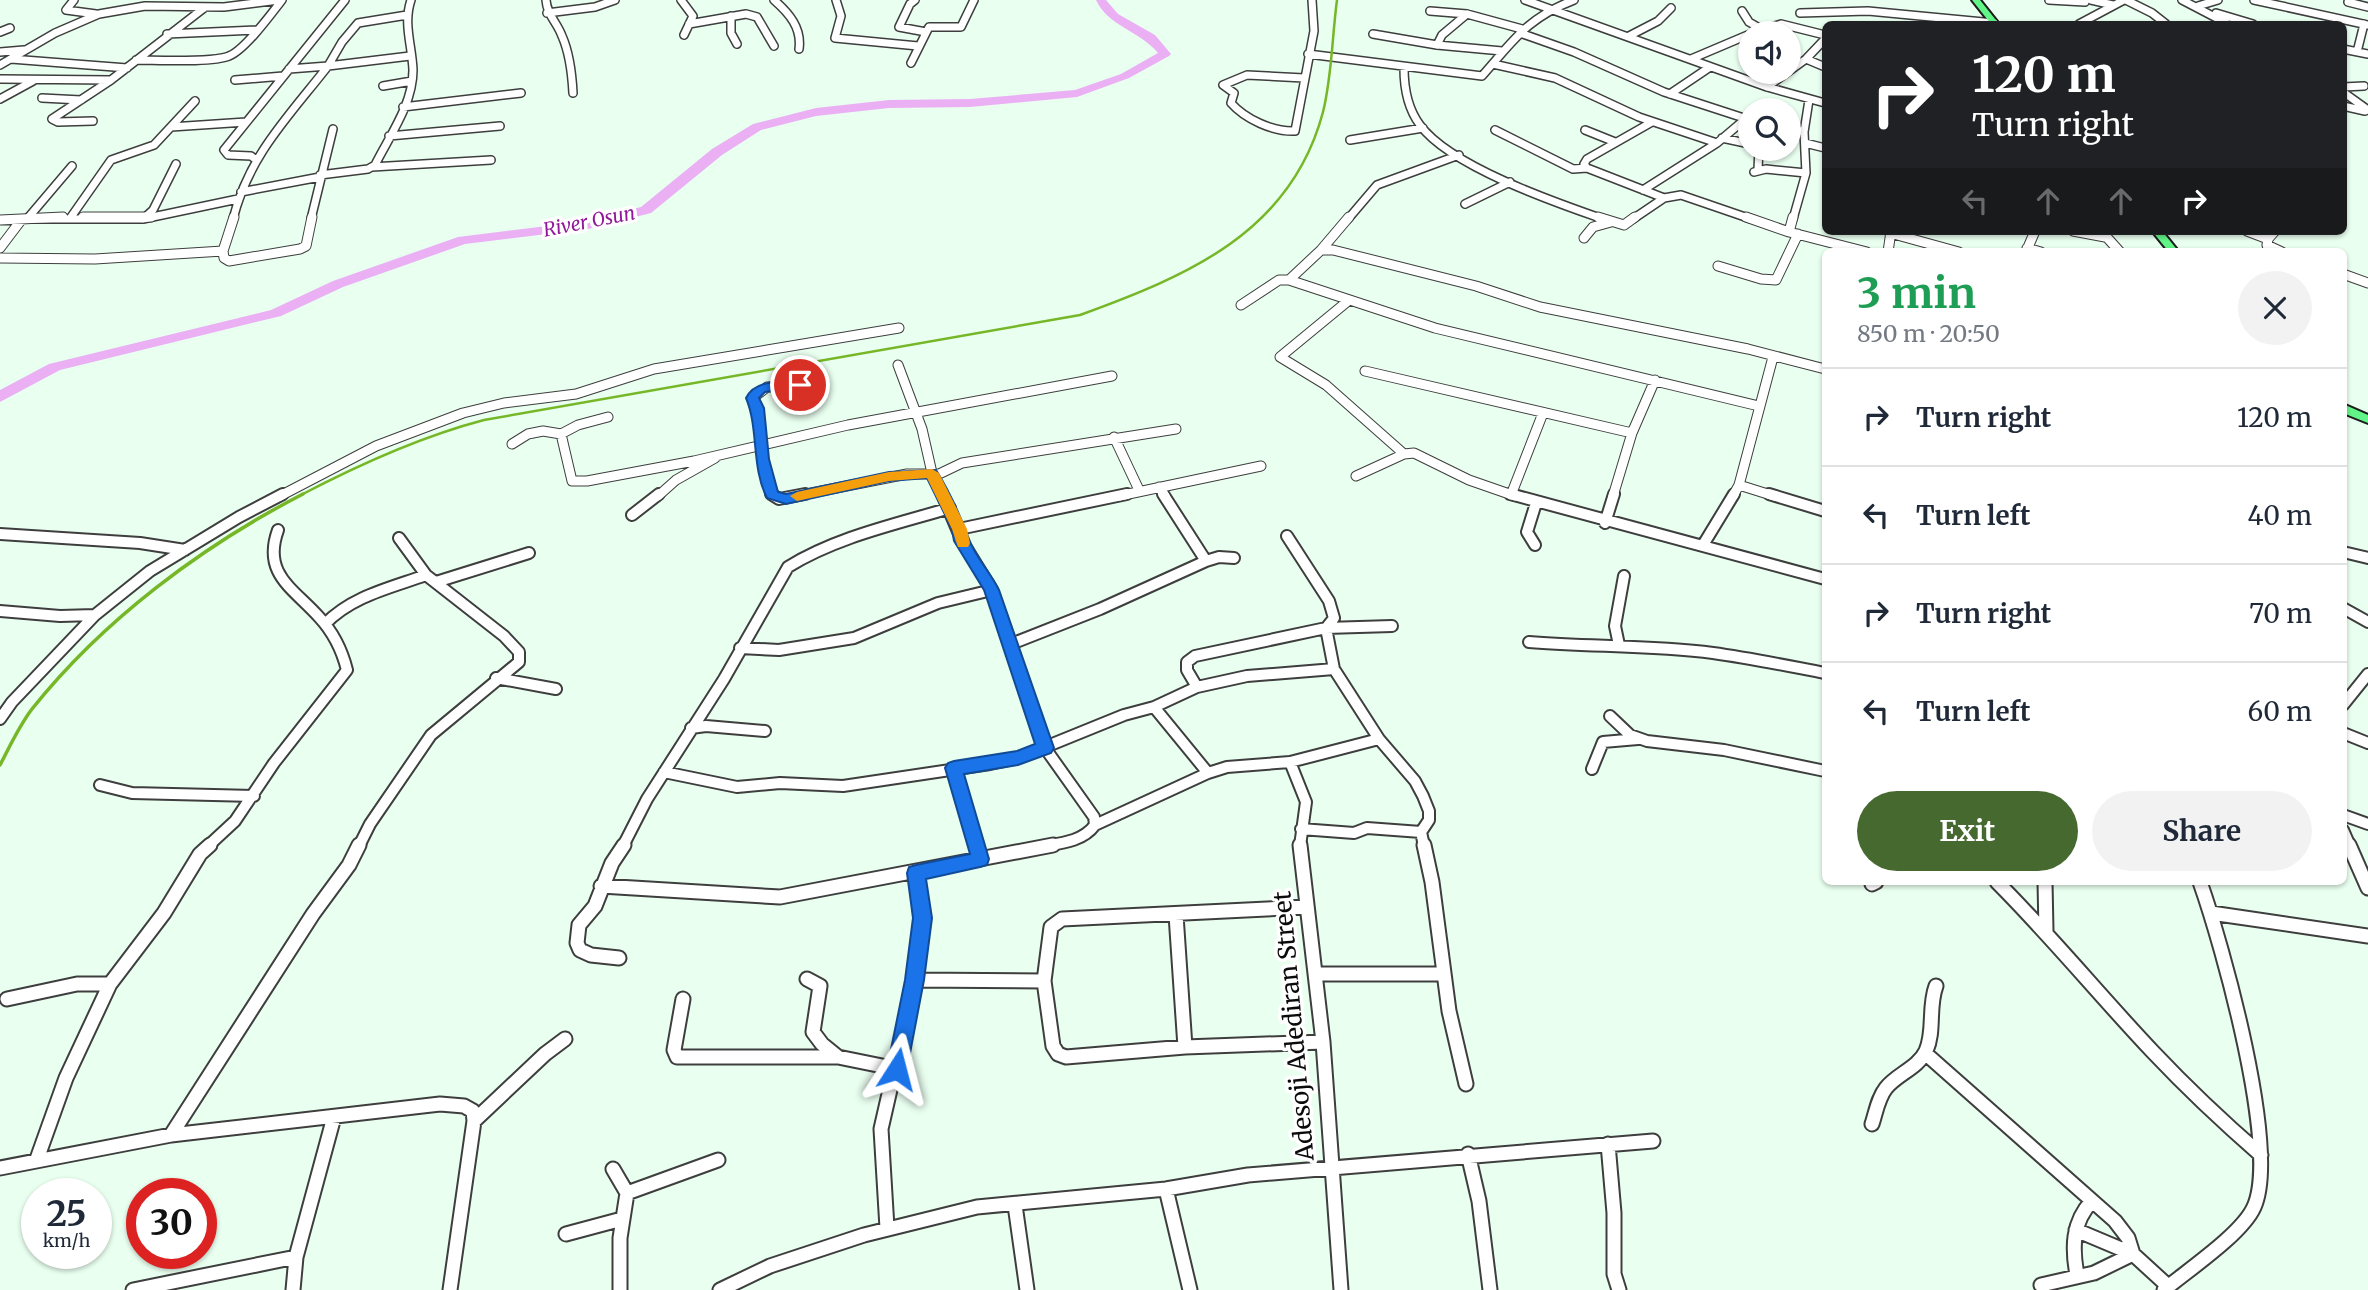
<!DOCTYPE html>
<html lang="en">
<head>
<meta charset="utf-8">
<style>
	:root { --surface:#fff; --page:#f2f2f3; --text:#1f2937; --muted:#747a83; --line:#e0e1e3; --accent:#466930 }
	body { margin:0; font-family:Merriweather,serif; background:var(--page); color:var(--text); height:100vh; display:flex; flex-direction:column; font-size:26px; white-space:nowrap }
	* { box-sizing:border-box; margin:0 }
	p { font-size:23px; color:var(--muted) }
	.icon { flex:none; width:38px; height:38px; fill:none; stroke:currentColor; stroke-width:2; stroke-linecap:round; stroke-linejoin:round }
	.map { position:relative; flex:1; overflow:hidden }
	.details { position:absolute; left:1822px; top:248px; width:525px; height:637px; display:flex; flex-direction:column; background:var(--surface); border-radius:10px; box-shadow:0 2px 5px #0004 }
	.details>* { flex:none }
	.top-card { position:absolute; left:1822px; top:21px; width:525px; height:214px; border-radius:10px; box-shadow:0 2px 5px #0004; background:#202124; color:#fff; overflow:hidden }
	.fabs { position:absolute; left:1738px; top:21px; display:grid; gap:14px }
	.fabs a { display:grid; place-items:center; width:63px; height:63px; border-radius:50%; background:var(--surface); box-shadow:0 2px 5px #0004; font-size:35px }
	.speed { position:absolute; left:21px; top:1178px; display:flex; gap:14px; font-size:35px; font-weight:700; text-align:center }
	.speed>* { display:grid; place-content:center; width:91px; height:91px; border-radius:50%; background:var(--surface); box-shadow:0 2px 5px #0004; line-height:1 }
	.speed small { font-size:18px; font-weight:400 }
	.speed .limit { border:10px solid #d22; background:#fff; color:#111 }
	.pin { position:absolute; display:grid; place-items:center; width:60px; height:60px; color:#fff; margin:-30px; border:4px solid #fff; border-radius:50%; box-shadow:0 2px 7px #0007 }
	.me { position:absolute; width:77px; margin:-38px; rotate:9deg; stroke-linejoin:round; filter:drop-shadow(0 0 5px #0008) }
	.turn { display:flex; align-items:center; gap:24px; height:147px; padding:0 35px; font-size:32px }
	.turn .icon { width:91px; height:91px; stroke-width:2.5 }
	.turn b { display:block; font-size:49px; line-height:60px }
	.lanes { display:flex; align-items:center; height:66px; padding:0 35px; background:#0003; justify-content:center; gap:35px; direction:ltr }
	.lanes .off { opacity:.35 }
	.round { display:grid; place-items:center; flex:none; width:74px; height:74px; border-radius:37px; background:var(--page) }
	.summary { display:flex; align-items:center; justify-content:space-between; height:119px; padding:0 35px }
	h1 { font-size:42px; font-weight:700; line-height:52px; color:#1e9e55 }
	.cta { display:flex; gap:14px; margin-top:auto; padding:14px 35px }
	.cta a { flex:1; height:80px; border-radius:42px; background:var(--accent); color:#fff; font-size:28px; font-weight:700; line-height:80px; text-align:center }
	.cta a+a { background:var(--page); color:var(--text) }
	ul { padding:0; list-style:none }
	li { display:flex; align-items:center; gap:21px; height:98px; padding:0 35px; border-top:2px solid var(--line) }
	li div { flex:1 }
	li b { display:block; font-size:26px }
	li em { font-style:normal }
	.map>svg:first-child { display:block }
</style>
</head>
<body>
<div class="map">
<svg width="2368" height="1290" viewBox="0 0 2368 1290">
	<rect width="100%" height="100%" fill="#e9fff0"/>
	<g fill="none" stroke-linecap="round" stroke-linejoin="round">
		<path fill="#ebaff4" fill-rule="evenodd" d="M1096,0H1106L1118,14L1155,35L1171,54L1169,56L1129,78L1077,97L970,107L889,108L816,116L761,130L722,155L651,213L588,229L465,244L343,287L281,316L60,370L0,402V390L49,364L271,310L333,281L458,237L588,221L641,207L712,149L753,124L816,108L889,100L970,99L1075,90L1121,74L1158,53C1140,31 1108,26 1096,0Z"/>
		<g stroke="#3e3e3e" stroke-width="10">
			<path id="minor-far3" d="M74,0L66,10L96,14
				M546,0C547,15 557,22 562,36C570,54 572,74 573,93
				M681,0L693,16L684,35
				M774,0C789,13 802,28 799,49
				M836,0L841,16L835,38L918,46
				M915,0L910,4L899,27L926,32
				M1525,0L1767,87L1825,103
				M2049,0L2085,2
				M2091,0L2113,5
				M2126,0L2152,13L2166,24
				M2182,0L2228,24
				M2254,0L2368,25
				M2348,2L2368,7
				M2198,6L2218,0
				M1430,11L1467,14L1522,29
				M1742,11L1749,22L1761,29
				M547,13L595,7L615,0
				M1800,13L1868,11L1994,23
				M2216,13L2253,24
				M407,15L358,23L342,42L328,66L410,56
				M731,16V33L737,44
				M689,24L746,14L757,17L774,46
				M2079,24L2124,0
				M0,32L10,28
				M1520,33L1574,52L1664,92L1750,120
				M1752,33L1781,24L1825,35
				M167,34L258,30
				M1373,34L1437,45L1502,51
				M1629,36L1658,21L1671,8
				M1437,45L1442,35L1467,14
				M2343,49L2368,54
				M0,52L24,50
				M2357,52L2364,24
				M1308,54L1482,76C1514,40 1527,18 1574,0
				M11,59L127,68
				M1691,59L1750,34
				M1806,59L1825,67
				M136,60C157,60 213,63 229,56C245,50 271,14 282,0
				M911,63L929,27H961L974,0
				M1493,64L1555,78L1639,117L1717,143
				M0,65L55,33L99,14L145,6L224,7L279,0
				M1404,68C1404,87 1408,109 1420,125C1450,166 1554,202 1603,219
				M289,69L328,66
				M1788,72L1806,59L1825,39
				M1304,78L1247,75L1223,85L1234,93L1231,103C1245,119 1273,132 1295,131L1314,31L1312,0
				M0,79L111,80
				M235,80L283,76
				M383,86L412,81
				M1767,87L1788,72
				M2343,87L2364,86
				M2343,92L2368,110
				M1670,94L1710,67
				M42,98L81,100
				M0,99L33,81
				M2343,106L2365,111
				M403,107L521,93
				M93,121L58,122L52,119L111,80L204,8
				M171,127L246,122
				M1788,128L1804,132
				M1495,130L1573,169L1587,168L1664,198
				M1585,130L1615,142
				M389,136L500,126
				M1722,138L1750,144
				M1350,140L1423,128
				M1805,143L1825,148
				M255,159L251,156L228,155L224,150L345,0
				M372,167L491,160
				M1587,168L1584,164L1587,159L1652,122
				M1758,169L1759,149
				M1754,172L1766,169L1806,173
				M320,175L368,169L375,165C390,135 413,104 413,70C412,45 403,24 411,0
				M1643,190L1717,143L1743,121L1750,120
				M241,192L320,177
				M1465,204L1510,182
				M71,217L111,160L154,145L195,101
				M22,219H143L238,199
				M27,219L72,166
				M143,219L153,210L176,164
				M233,219C249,155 289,116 328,66
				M311,219L333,129
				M1348,219L1377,185L1459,155
				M1633,219L1664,198L1681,195L1751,219
				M1793,219L1806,173L1804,132L1809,100"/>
		</g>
		<g stroke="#3e3e3e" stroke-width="11">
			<path id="minor-far2" d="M83,217H151
				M1598,217L1624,225L1635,217
				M1746,217L1789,232L1867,252
				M0,220L63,217
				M2073,231L2105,237
				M2247,231L2268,239
				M2275,231L2268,239L2267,245L2282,252
				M1789,232L1793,217
				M1890,233L1959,252
				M2103,233L2120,252
				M1584,238L1593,227L1611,222
				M0,248L22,219
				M2027,248L2041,252
				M1321,250L1349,217
				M223,251L224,258L229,261L300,249L306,246L312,217
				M1888,252L1891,231
				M2026,252L2035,231
				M0,258L95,259L223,251L234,217
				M1718,266L1761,279L1776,280L1798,234
				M2343,274L2368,283
				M1348,301L1280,357L1326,385L1404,454
				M1241,305L1279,280H1289
				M898,365L922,429L932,473L943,496
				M1365,371L1632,433
				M1759,406L1435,328L1289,280L1321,250H1333L1476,286L1540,307L1748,349L1825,369
				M561,434L572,481H587L694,461L848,425L1112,376
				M1114,437L1139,490
				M512,444L528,434L543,431L561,434L578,425L608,417
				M1356,476L1404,454L1414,453L1469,480L1515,496
				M1739,485L1774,496
				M1159,487L1165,496
				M1511,495L1543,413
				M280,496L376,446L463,413L504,403L576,394L654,369L899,328
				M658,496L676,480L715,458
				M773,496L767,485L757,408L753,398L767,387L800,385
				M796,496L907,474H939L962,463L1176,429
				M1119,496L1261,466
				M1613,496L1632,433L1655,380
				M1733,496L1739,485L1773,357"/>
		</g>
		<g stroke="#3e3e3e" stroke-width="14">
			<path id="minor-far1" d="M771,494L779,499L805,494
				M942,494L962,541L992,590L1045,748L1094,817L1095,825C1083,841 1063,843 1044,846
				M1163,494L1206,561
				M1510,494L1825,579
				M1769,494L1825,511
				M632,515L659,494
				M1605,523L1614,494
				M959,529L1127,494
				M0,534L140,543L185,550
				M1287,536L1329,601L1334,618L1326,628L1334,669L1379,739L1415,781L1423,796L1429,811V820L1421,832L1424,846
				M1535,545L1527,532L1536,503
				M1703,545L1734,494
				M2343,552L2368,558
				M436,582L529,553
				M2343,608L2368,622
				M0,611L60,616L95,615
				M325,624C352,596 390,588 426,575
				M1529,642C1590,647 1652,645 1713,653C1750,658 1788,666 1825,673
				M1011,644L1100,609L1206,561L1219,557L1234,558
				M1619,645L1615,626L1624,576
				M740,648L779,650L854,638L938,603L992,590
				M496,678L556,689
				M1197,687L1187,670V662L1195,656L1326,628L1392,626
				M2343,705L2368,674
				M1154,707L1208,773L1227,767L1290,762L1379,739
				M1610,716L1630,735L1647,741L1724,750L1825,771
				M0,719L12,702L95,615L150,571L239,517L283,494
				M691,728L706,726L765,731
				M2343,733L2368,743
				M1290,762L1306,802L1300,846
				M954,768L976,846
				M1592,769L1603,742L1638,739
				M664,772L737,787L780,783L843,786L990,764L1018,758L1124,715L1154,707L1197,687L1247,676L1334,669
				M100,785L132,793L254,796
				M2343,815L2368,824
				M1095,825L1208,773
				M1301,829L1354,833L1367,828L1421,832
				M2343,830L2350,846
				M208,846L235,821L274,763L347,670C342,650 333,632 319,617C293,588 262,574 278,530
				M359,846L370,824L431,735L519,662V652L504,636L426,575L399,538
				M623,846L647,799L724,679L788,567C836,537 897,524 950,508"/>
		</g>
		<g stroke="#3e3e3e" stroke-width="17">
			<path id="minor" d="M976,845L980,859
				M1300,845L1323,1042L1341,1290
				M1424,845L1432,882L1449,1011L1466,1084
				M2349,845L2368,888
				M1997,882C2051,936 2100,996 2153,1052C2187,1088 2223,1122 2261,1155
				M2045,882L2046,931
				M1872,884L1876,882
				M601,886L780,897L1053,845
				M1307,907L1062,919L1051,927L1044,981L1053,1046L1058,1054L1066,1057L1185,1047L1323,1042
				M2211,913L2368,936
				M1176,915L1185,1047
				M619,958L591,955L580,950L577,943L579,925L595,906L612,863L624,845
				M1316,974H1444
				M807,979L820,986L813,1032L822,1044L838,1057
				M915,980L1044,981
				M7,999L77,984H110
				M683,999L674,1050L677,1057H838L897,1069
				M1925,1053L2115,1221L2128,1238L2133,1254
				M474,1121L545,1054L565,1039
				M1872,1124C1876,1112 1878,1098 1886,1088C1897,1074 1918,1068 1926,1051C1935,1031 1928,1007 1936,986
				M171,1135L313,914L349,865L359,845
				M1608,1144L1614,1213V1274L1619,1290
				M1468,1154L1479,1201L1490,1290
				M37,1159L66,1078L110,984L164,913L200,854L210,845
				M0,1168L171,1135L440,1104L464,1106L473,1111L474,1121L450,1290
				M613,1169L627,1193L620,1238V1290
				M1166,1189L1190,1290
				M627,1193L718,1160
				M1015,1205L1027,1290
				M887,1228L881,1129L915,980L922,918L916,873
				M2076,1230L2133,1254L2168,1286
				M566,1234L622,1219
				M2077,1275C2072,1248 2072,1222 2092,1201
				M2041,1285L2094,1273L2133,1254
				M133,1290L296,1257
				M293,1290L296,1257L334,1117
				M720,1290L770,1266L864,1235L977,1207L1166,1189L1248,1175L1653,1141
				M2164,1290C2188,1270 2242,1234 2254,1207C2280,1149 2222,944 2200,882"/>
		</g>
		<g stroke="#1c1c1c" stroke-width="4">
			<path id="major" d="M1972,0H1980L1999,24H1991Z
				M2152,231H2162L2179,252H2169Z
				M2343,404L2368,415V423L2343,413Z"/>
		</g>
		<use href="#minor-far3" stroke="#fff" stroke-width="7"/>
		<use href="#minor-far2" stroke="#fff" stroke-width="9"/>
		<use href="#minor-far1" stroke="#fff" stroke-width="10"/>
		<use href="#minor" stroke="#fff" stroke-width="13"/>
		<use href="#major" fill="#62f688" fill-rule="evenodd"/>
		<path stroke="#76b727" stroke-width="2.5" d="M299,496C358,465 419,437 484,420L1080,315C1187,276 1291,233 1323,112C1332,76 1332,37 1337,0"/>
		<path stroke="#76b727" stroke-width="3.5" d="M0,765C10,746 19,726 32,709C103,620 202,546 303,494"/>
	</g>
	<path fill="#1a73e8" stroke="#114b97" stroke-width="2" d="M800,381L804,382V387L765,392L759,398L764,408L769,459L778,492L786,494L889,472L936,470C950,492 960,515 969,539C974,555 991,573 999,590L1054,748L1051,753L1018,765L964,774L989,859L987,865L980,867L926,879L932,918L924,980L907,1069L904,1076L897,1079L890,1076L887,1069L905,980L913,918L907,873L909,867L916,865L970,854L945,768L948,763L954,761L1017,751L1035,744L984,590L954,541L952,529L927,478L889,481L786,504L767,498C751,467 759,429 746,398C755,379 781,382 800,381Z"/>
	<path fill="#f59e0b" d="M932,469L939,473L967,529L970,543L968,547H958L952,529L927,478L889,481L797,501L790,496L797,492L889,472Z"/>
	<g text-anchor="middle" stroke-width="7" stroke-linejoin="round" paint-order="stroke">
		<g font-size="19" font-style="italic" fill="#901899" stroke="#fff">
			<text transform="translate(589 221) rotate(-11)" y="7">River Osun</text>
		</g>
		<g font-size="24" fill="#0b0b0b" stroke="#fff">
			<text transform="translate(1294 1026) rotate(-95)" y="8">Adesoji Adediran Street</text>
		</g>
	</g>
</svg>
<div class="fabs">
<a><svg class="icon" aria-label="sound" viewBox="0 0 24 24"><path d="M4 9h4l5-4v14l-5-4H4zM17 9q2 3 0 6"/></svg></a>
<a><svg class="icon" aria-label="search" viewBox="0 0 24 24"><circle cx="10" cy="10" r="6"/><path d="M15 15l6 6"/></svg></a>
</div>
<div class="speed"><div>25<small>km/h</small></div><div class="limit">30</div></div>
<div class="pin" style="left:800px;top:385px;background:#d93025"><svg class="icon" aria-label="arrive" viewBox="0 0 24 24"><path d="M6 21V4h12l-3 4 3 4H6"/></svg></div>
<svg class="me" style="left:897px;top:1069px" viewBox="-20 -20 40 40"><path d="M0-17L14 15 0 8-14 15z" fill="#1a73e8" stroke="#fff" stroke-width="4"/></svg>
<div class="top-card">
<div class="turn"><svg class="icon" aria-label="right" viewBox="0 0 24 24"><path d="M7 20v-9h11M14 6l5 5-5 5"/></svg><div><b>120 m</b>Turn right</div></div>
<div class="lanes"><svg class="icon off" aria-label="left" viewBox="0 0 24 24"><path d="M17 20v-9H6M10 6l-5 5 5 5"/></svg><svg class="icon off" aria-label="ahead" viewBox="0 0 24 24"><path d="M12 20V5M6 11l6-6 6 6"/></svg><svg class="icon off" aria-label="ahead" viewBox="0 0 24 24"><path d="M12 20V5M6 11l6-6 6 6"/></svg><svg class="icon" aria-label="right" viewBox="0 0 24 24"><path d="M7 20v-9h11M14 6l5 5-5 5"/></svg></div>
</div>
<section class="details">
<div class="summary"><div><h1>3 min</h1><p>850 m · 20:50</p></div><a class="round"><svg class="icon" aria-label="close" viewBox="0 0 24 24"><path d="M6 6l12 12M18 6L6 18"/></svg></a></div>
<ul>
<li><svg class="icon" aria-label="right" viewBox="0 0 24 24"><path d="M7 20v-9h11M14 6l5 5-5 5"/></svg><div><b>Turn right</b></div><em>120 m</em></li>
<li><svg class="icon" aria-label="left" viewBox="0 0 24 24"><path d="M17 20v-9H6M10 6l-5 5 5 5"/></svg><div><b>Turn left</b></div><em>40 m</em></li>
<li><svg class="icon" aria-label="right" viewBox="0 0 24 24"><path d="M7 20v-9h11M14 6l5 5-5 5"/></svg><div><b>Turn right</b></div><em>70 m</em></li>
<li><svg class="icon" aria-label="left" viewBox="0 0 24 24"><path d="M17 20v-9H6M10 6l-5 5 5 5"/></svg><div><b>Turn left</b></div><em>60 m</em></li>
</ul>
<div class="cta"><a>Exit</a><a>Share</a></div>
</section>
</div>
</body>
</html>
